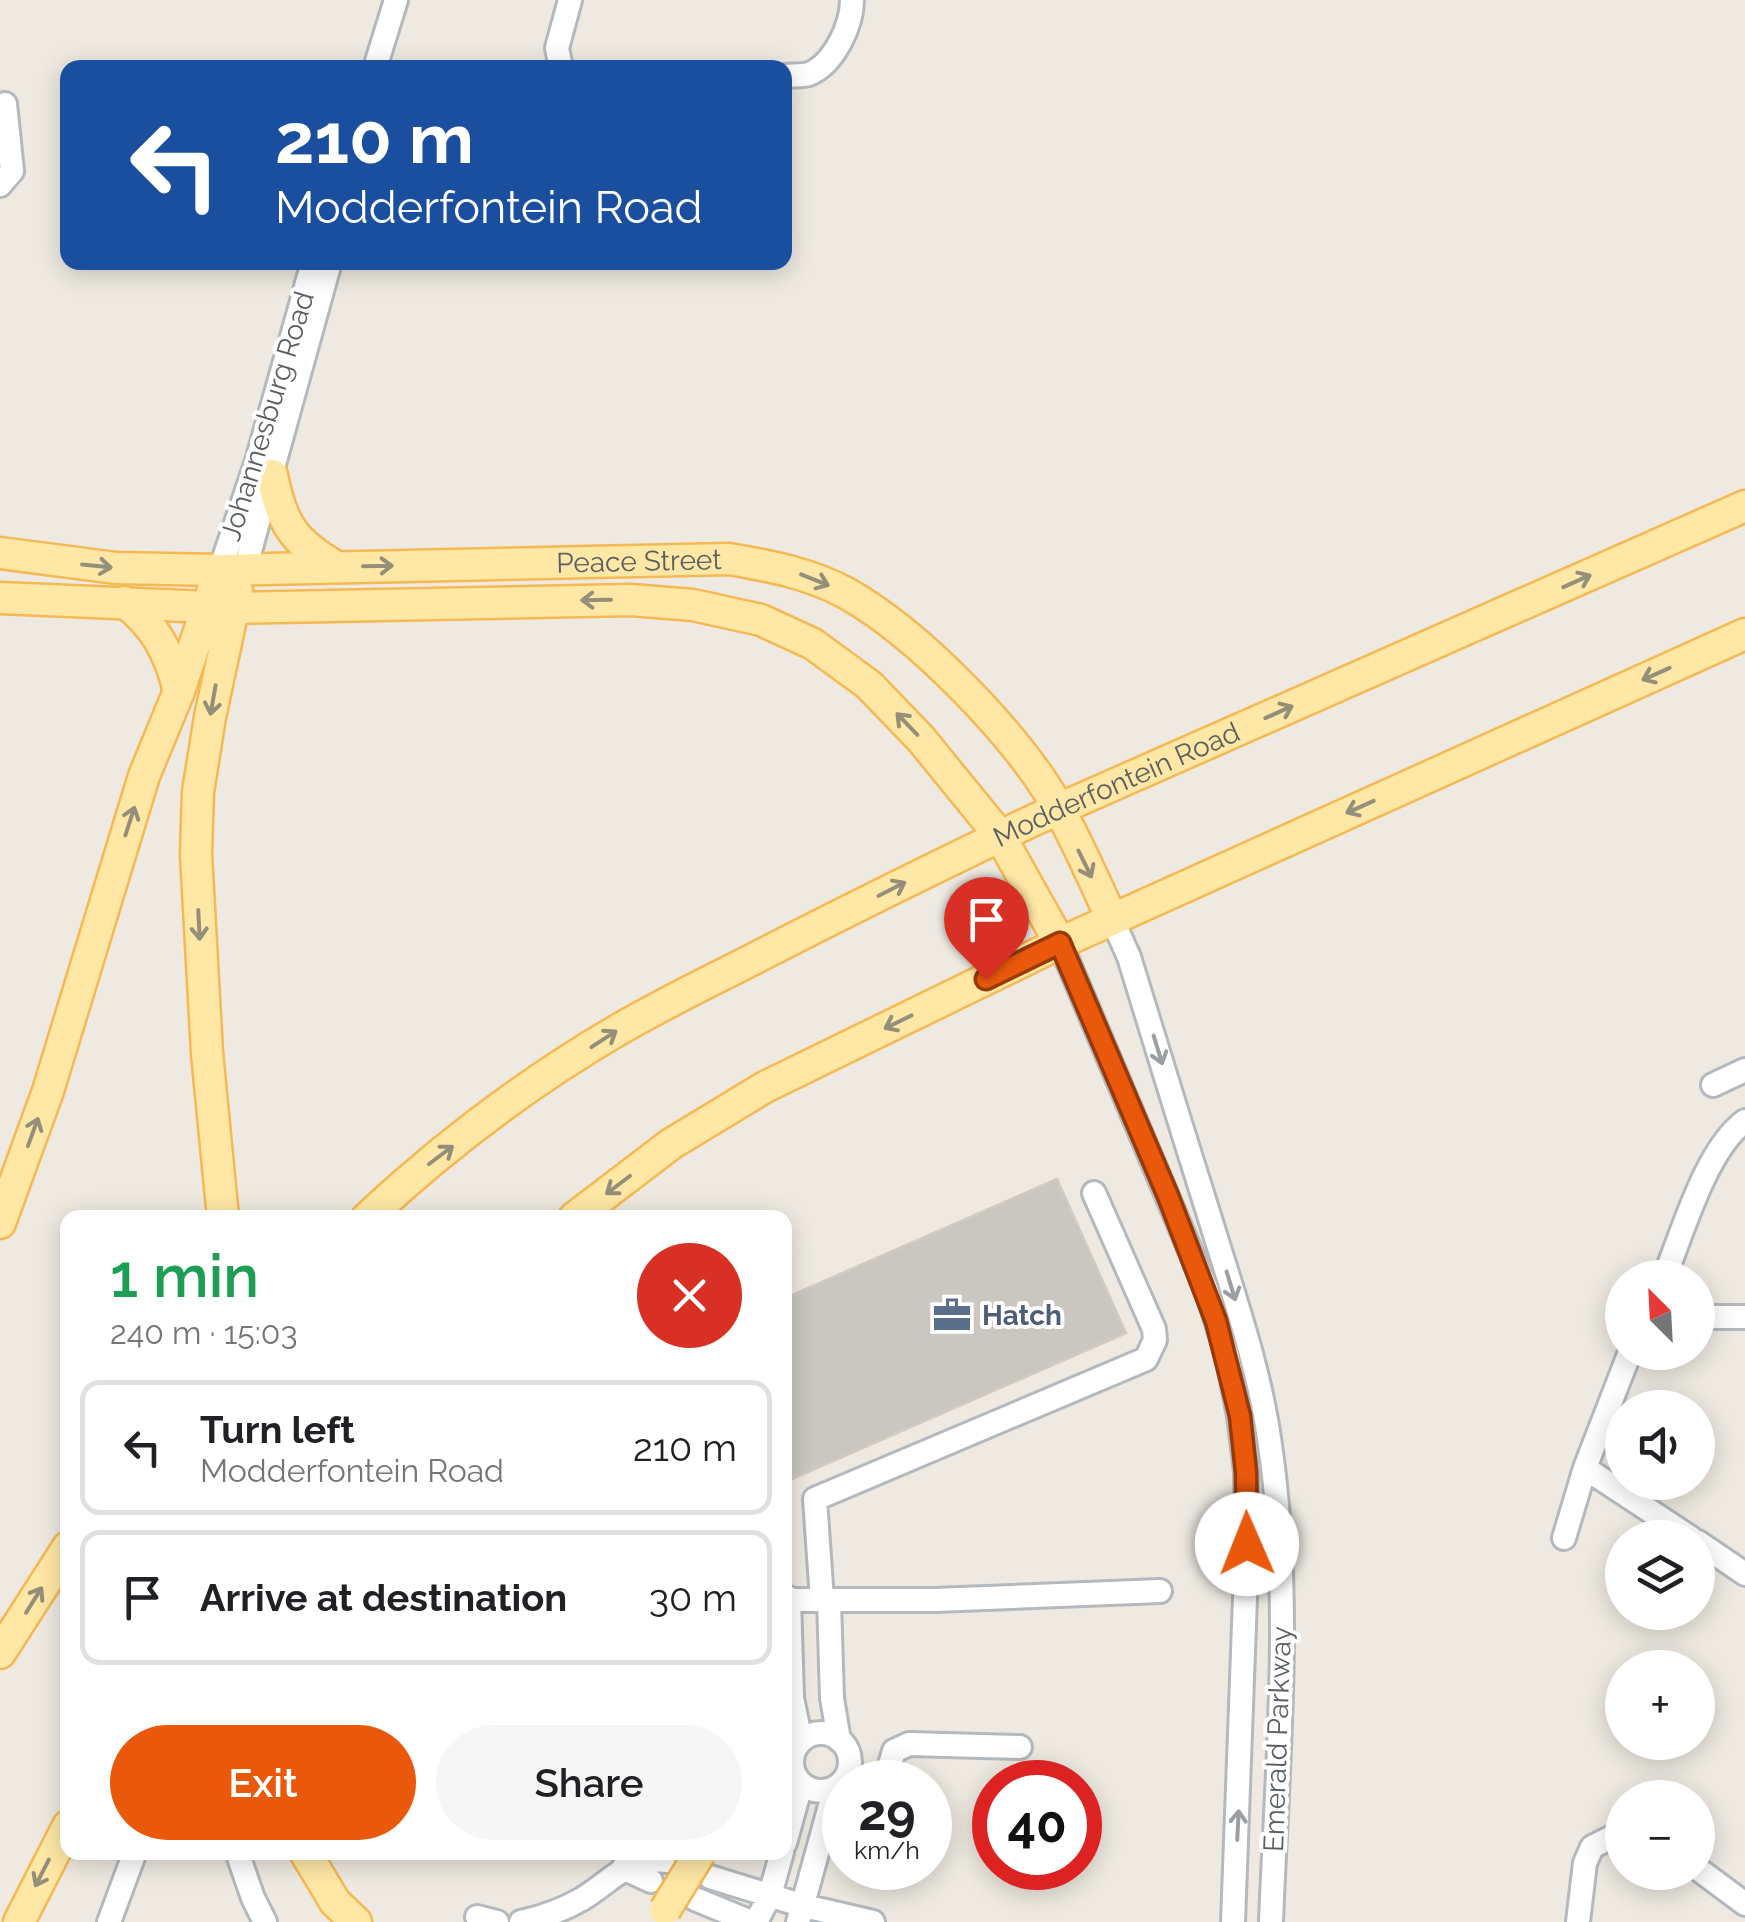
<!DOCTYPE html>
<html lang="en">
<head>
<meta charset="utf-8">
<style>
	:root { --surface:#fff; --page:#f6f6f6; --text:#202124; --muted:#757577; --line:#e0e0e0; --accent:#ea580c }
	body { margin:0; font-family:Raleway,sans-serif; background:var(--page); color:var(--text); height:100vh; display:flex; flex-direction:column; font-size:38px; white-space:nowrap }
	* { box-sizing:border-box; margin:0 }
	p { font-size:32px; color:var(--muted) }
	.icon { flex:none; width:55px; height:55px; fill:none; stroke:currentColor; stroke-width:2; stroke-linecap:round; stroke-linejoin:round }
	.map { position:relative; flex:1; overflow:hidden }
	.drawer { position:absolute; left:60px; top:1210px; width:732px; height:650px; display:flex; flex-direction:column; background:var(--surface); border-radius:20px; box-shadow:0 5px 25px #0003 }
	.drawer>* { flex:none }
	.banner { position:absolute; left:60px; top:60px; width:732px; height:210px; border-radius:20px; box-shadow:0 5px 25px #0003; background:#1a4fa0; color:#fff; overflow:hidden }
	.needle { width:65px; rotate:336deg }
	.tools { position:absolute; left:1605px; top:1260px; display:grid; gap:20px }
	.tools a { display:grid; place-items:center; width:110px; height:110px; border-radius:50%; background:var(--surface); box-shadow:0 5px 25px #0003; font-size:50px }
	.speed { position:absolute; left:822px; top:1760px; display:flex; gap:20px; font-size:50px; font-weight:700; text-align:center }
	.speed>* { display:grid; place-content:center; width:130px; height:130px; border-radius:50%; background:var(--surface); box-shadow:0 5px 25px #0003; line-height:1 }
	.speed small { font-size:25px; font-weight:400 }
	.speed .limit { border:15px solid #d22; background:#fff; color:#111 }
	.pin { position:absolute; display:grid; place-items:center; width:85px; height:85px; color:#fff; margin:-102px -42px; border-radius:50% 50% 50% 0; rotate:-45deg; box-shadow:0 0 10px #0007 }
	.pin .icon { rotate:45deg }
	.me { position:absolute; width:110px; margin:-55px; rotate:359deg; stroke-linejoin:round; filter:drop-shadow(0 0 8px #0008) }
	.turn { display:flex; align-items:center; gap:35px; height:210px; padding:0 50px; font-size:45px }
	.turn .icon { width:130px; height:130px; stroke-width:2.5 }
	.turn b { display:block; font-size:70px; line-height:85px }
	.round { display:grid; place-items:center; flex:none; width:105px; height:105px; border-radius:52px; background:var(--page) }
	.summary { display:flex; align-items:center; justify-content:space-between; height:170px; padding:0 50px }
	h1 { font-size:60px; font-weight:600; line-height:75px; color:#1e9e55 }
	.primary-button { display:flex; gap:20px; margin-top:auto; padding:20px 50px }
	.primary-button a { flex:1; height:115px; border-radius:60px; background:var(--accent); color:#fff; font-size:40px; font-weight:600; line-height:115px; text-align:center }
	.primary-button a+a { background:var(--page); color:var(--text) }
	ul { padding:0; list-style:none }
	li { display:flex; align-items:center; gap:30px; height:135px; margin:0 20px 15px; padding:0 30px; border:5px solid var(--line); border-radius:20px }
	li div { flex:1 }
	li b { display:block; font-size:38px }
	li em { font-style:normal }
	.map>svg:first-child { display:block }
</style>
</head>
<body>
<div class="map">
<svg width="1745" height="1922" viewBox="0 0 1745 1922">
	<rect width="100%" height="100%" fill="#eeeae1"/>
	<path fill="#cac7c1" stroke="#d2cbc0" stroke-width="2.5" d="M1057,1179L1126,1333L785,1482V1298Z"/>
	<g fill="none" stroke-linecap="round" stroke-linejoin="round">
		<g stroke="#b4b9bd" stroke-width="28">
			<path id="minor" d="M375,68L396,0
				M561,68L557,48L570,0
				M785,76C792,75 803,76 809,74C834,64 852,25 852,0
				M0,185L12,171L5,104
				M245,569L330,262
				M220,570L257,461L313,262
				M1112,919L1129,957C1156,1046 1184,1136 1212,1225C1234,1297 1260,1370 1270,1445C1293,1601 1277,1765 1271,1922
				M1060,943L1206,1288L1227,1355L1239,1416L1246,1472L1247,1544L1233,1922
				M1713,1085L1745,1070
				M1664,1278C1683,1232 1706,1149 1745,1121
				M1698,1311L1712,1317H1745
				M1585,1468L1691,1538
				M1564,1538L1585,1468L1630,1352
				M1698,1542L1745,1574
				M789,1598L792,1698L801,1741
				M785,1600H935L1160,1591
				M822,1600L815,1499L1146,1359L1155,1340L1154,1329L1094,1193
				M829,1601L832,1698L839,1740
				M792 1762a29 29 0 1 1 58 0a29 29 0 1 1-58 0Z
				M885,1782L894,1751L909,1744L1020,1747
				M785,1843L801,1785
				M237,1852L253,1898L265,1922
				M623,1868L651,1881
				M1698,1869L1745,1904
				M710,1877L804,1906L873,1922
				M695,1899L751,1922
				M477,1917L497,1922
				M109,1922L135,1852
				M521,1922C543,1917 563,1910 582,1899C616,1878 626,1857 669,1861
				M756,1922L770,1895L782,1852
				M798,1922L835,1788
				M1578,1922L1585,1863L1592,1847L1622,1832"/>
		</g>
		<g stroke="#f6b852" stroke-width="35">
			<g id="major">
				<path d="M272,475C281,523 294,543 337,567"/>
				<path id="s1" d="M0,553L116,568L220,570L729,559C770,566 809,573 846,593C919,634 1018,736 1059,809C1079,845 1095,883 1112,919"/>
				<path d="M0,598L231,608L631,600L693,605L761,620L813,644L869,685L921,739L1000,836L1060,943"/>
				<path d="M124,602C156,626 169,652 179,691"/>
				<path d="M223,1218L207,1053L196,854L198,792L210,717L237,591"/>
				<path id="s2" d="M367,1218C442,1148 529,1082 618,1030C666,1002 717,978 767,952C855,907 944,863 1034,820L1745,506"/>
				<path d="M574,1218L671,1144L765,1087L1060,943L1745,634"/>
				<path d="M0,1223L48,1091L144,776L179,691L214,587"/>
				<path d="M0,1653L68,1547"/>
				<path d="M305,1852L335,1902L356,1922"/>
				<path d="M19,1922L68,1826"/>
			</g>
		</g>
		<use href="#minor" stroke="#fff" stroke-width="22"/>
		<use href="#major" stroke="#ffe8a5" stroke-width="30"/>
		<g stroke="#f6b852" stroke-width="35" stroke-linecap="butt">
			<path id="major-bridge" d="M665,1910L700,1853"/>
		</g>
		<use href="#major-bridge" stroke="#ffe8a5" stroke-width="30"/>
	</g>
	<defs><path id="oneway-shaft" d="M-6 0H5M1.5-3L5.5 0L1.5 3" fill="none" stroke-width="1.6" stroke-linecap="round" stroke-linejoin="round" transform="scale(2.5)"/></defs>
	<g stroke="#948f7a">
		<use href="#oneway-shaft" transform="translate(97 566) rotate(6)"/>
		<use href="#oneway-shaft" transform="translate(378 566) rotate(-1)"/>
		<use href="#oneway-shaft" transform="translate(815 580) rotate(22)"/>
		<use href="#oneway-shaft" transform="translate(1577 581) rotate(-24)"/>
		<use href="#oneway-shaft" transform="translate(596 600) rotate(179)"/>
		<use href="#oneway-shaft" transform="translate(1656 674) rotate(156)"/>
		<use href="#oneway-shaft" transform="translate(213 700) rotate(100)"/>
		<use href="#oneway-shaft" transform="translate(1279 712) rotate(-24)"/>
		<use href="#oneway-shaft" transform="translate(907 724) rotate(-134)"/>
		<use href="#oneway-shaft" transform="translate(1360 807) rotate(156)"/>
		<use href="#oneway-shaft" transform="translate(130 821) rotate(-72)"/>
		<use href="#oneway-shaft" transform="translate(1085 864) rotate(64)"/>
		<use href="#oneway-shaft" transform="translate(892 889) rotate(-27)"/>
		<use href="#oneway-shaft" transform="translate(199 925) rotate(87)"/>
		<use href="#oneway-shaft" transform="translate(898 1022) rotate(154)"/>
		<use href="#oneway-shaft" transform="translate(604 1039) rotate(-33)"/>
		<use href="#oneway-shaft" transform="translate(33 1132) rotate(-70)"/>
		<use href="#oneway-shaft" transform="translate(441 1155) rotate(-37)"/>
		<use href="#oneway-shaft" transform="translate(618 1185) rotate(143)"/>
		<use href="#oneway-shaft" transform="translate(34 1600) rotate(-58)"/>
		<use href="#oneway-shaft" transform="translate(42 1873) rotate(117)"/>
	</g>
	<g stroke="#9c9fa1">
		<use href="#oneway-shaft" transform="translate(1158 1050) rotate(73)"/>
		<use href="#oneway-shaft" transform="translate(1231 1286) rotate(73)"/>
		<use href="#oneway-shaft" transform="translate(1238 1825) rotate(-87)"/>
	</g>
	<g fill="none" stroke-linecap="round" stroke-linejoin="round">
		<g stroke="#983908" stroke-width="25">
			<path id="route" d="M986,979L1060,943L1168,1196L1216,1321L1240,1416L1246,1472L1247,1544"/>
		</g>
		<use href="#route" stroke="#ea580c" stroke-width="18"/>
	</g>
	<defs>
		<g id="office-bare" transform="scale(3)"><path d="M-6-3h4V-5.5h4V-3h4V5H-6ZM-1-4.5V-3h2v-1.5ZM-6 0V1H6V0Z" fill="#5c6f8a" stroke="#fff" stroke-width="2.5" paint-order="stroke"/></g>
	</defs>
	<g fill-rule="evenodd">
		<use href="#office-bare" x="952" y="1315"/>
	</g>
	<g text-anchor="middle" stroke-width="8" stroke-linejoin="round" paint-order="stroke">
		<g font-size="28" fill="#5a5f63" stroke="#fff">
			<text transform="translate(267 416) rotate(-73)" y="10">Johannesburg Road</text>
			<text dy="10" stroke="none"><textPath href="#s1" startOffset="640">Peace Street</textPath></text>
			<text dy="10" stroke="none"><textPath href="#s2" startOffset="870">Modderfontein Road</textPath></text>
			<text transform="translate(1277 1739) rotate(-88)" y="10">Emerald Parkway</text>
		</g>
		<g font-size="28" font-weight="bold" fill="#4e5e75" stroke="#fff" text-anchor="start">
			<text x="982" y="1325">Hatch</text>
		</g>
	</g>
</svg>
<div class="tools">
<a><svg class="needle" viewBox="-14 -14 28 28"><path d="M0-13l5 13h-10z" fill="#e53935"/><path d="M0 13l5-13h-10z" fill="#757577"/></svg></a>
<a><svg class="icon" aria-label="sound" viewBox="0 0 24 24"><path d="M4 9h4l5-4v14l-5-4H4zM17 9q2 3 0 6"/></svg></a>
<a><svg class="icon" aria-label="layers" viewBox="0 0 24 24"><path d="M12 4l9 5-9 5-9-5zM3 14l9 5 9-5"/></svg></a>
<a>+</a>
<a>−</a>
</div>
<div class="speed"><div>29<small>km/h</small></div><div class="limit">40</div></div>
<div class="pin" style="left:986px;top:979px;background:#d93025"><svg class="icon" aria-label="arrive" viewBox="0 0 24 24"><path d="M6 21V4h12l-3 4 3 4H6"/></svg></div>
<svg class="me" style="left:1247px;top:1544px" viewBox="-20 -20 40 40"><circle r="19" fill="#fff"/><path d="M0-13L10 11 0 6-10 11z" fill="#ea580c"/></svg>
<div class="banner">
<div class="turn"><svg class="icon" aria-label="left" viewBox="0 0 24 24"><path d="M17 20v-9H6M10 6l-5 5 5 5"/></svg><div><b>210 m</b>Modderfontein Road</div></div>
</div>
<section class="drawer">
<div class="summary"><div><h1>1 min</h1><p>240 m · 15:03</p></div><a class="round" style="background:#d93025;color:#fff"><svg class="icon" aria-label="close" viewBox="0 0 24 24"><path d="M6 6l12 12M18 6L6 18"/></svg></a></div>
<ul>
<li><svg class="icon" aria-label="left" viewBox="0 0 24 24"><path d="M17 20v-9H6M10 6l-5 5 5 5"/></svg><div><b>Turn left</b><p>Modderfontein Road</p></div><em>210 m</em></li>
<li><svg class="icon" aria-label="arrive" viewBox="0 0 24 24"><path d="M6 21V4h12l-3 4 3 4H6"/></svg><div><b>Arrive at destination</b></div><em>30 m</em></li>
</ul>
<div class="primary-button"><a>Exit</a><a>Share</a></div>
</section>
</div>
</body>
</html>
